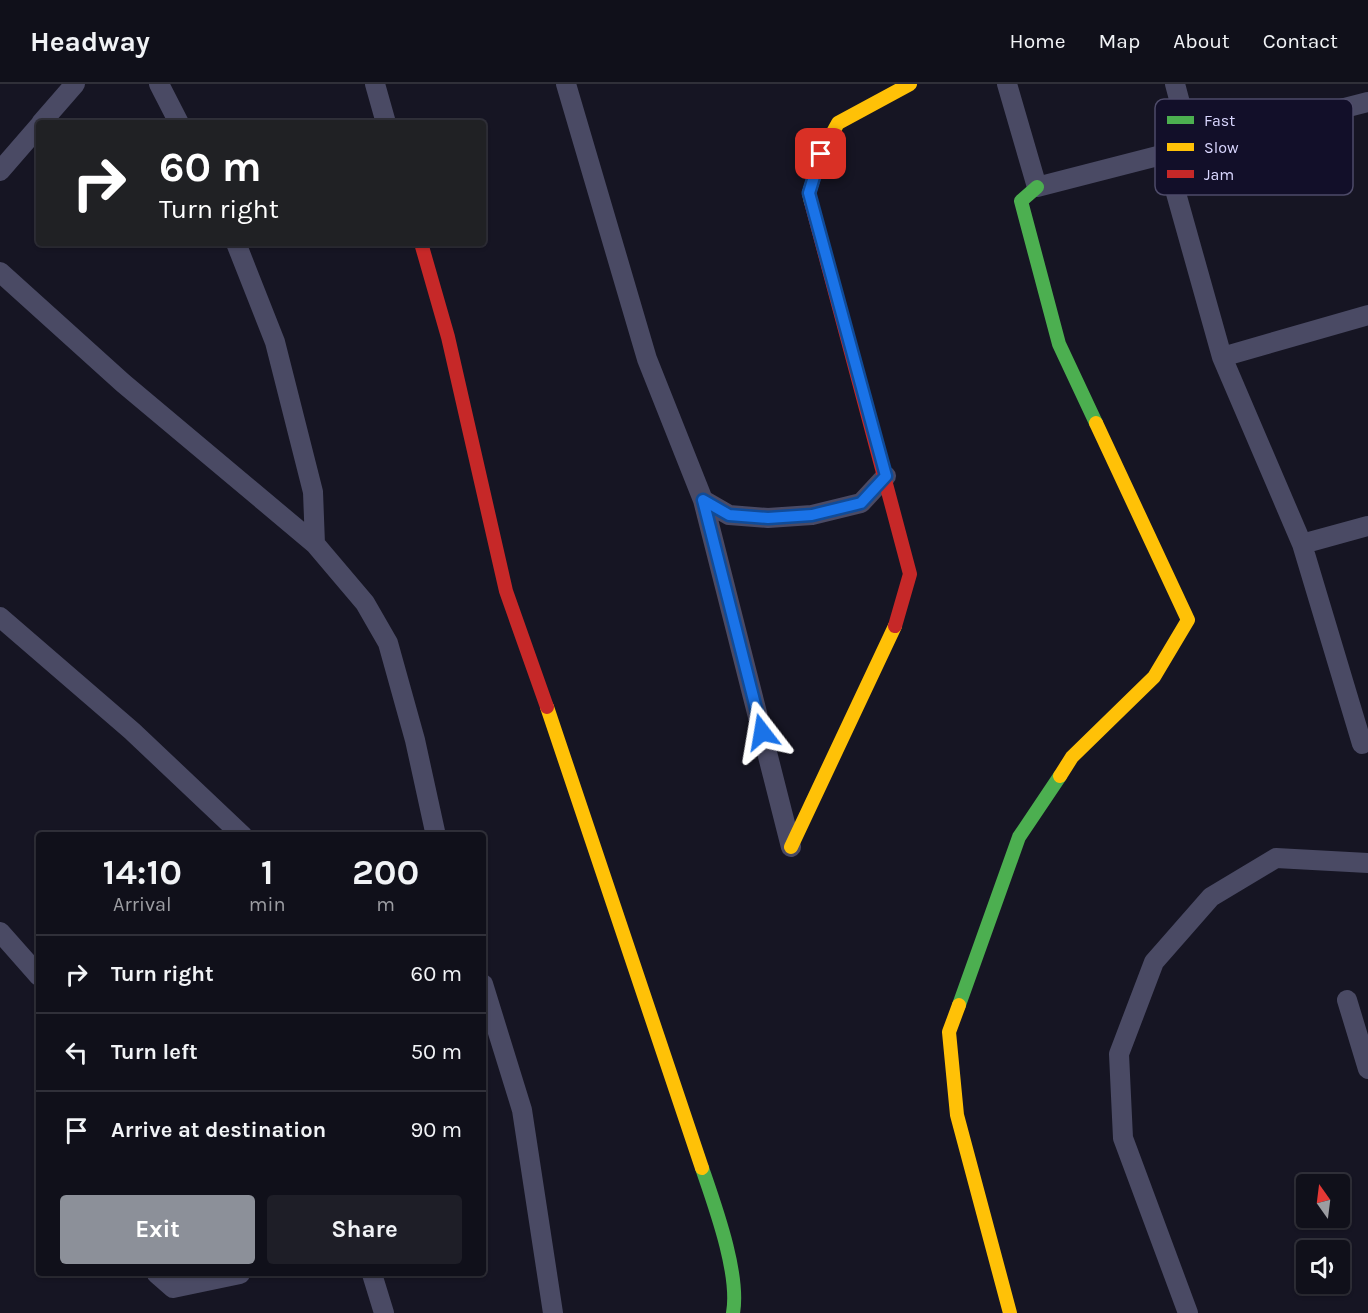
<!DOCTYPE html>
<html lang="en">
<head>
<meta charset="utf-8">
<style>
	:root { --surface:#10101a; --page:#1e1e27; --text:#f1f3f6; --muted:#9c9da2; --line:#303039; --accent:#8c9099 }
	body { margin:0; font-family:Karla,sans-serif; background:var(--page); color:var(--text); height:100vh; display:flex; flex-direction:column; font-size:22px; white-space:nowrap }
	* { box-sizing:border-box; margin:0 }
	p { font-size:20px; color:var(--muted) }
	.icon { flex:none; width:33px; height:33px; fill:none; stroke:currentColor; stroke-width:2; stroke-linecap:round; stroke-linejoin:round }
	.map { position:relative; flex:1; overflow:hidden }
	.drawer { position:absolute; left:36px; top:748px; width:450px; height:444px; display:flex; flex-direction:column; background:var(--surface); border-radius:6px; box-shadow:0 2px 4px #0004,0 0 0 2px var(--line) }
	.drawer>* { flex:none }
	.guide { position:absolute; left:36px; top:36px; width:450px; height:126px; border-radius:6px; box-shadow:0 2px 4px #0004,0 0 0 2px var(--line); background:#202124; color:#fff; overflow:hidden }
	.needle { width:39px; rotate:346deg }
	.controls { position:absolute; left:1296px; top:1090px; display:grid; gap:12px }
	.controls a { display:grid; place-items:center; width:54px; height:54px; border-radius:6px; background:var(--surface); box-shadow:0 2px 4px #0004,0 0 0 2px var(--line); font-size:30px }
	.pin { position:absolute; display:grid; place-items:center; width:51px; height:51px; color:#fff; margin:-26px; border-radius:12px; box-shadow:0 3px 9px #0006 }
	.me { position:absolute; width:66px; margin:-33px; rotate:346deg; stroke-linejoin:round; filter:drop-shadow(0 0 4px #0008) }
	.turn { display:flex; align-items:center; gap:21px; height:126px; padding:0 24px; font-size:27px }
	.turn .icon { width:78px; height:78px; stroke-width:2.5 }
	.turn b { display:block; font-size:42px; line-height:51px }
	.eta { display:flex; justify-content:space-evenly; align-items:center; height:102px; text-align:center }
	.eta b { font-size:36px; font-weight:700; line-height:42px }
	.cta { display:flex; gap:12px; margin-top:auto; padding:12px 24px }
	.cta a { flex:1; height:69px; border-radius:6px; background:var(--accent); color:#fff; font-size:24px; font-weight:700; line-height:69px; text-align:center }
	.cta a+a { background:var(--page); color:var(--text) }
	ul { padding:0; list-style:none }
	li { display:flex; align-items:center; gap:18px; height:78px; padding:0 24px; border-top:2px solid var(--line) }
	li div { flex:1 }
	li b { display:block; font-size:22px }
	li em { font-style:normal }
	header { display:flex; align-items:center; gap:36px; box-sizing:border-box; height:84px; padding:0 30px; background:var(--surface); border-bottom:2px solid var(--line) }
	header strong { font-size:28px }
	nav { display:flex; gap:33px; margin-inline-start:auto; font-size:21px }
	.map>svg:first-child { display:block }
</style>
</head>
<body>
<header>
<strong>Headway</strong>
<nav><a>Home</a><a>Map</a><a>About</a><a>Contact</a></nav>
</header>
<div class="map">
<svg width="1368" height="1229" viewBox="0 0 1368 1229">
	<rect width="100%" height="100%" fill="#161523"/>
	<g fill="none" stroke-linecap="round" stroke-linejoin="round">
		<path stroke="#4a4a64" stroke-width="20" d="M159,0L179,39
			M375,0L386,39
			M566,0L647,275L703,416L791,763
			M1007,0L1037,103L1368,18
			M1175,0L1192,64
			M41,39L75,0
			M1165,70L1222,273
			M0,87L39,42
			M236,159L275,258L313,408L315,460
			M0,188L123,299L315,460L365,519L388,559L415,656L436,752
			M703,416L729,431L768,434L812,431L861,419L886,392
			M1302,460L1368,442
			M0,533L132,647L243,752
			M1362,660L1302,460L1222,273L1368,231
			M0,848L39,892
			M483,900L522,1026L553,1229
			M1347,916L1368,985
			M157,1190L173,1204L240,1190
			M372,1190L384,1229
			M1188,1229L1123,1054L1119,970L1154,878L1211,813L1276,774L1368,779"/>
		<path stroke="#4caf50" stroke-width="14" d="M1037,103L1021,117L1059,260L1096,339
			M959,921L1019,753L1060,692
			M702,1084C715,1122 740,1190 733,1229"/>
		<path stroke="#ffc107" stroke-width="14" d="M811,118L809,109L821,70L838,39L910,0
			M547,623L702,1084
			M1060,692L1072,673L1154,593L1188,536L1096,339
			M791,763L895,542
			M959,921L949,948L957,1031L1010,1229"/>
		<path stroke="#c62828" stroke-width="14" d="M811,118L910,490L895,542
			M421,159L448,253L506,507L547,623"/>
	</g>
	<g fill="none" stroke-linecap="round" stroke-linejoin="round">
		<g stroke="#114b97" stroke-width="15">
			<path id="route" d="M762,648L703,416L729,431L768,434L812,431L861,419L886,392L809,109L821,70"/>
		</g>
		<use href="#route" stroke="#1a73e8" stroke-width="10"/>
	</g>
	<rect x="1155" y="15" width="198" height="96" rx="9" fill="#120f29" stroke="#4e4b69" stroke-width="1.5"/>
	<rect x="1167" y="32" width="27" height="8" fill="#4caf50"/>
	<rect x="1167" y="59" width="27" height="8" fill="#ffc107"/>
	<rect x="1167" y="86" width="27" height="8" fill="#c62828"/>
	<g font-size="16" fill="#dad7ff">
		<text x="1204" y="42">Fast</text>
		<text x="1204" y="69">Slow</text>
		<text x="1204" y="96">Jam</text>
	</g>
</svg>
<div class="controls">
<a><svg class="needle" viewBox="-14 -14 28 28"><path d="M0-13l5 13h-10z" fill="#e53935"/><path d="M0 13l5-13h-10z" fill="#9c9da2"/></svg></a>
<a><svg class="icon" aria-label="sound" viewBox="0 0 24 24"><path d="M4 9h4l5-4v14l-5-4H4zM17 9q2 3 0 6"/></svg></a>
</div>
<div class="pin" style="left:821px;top:70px;background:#d93025"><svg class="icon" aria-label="arrive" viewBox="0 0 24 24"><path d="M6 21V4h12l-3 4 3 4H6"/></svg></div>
<svg class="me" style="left:762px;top:648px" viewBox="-20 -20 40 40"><path d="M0-17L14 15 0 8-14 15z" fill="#1a73e8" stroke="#fff" stroke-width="4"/></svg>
<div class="guide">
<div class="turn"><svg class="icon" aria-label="right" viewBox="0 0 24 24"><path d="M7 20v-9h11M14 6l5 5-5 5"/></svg><div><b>60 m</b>Turn right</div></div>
</div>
<section class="drawer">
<div class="eta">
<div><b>14:10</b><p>Arrival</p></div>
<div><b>1</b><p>min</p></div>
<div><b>200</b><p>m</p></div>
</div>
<ul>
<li><svg class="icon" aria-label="right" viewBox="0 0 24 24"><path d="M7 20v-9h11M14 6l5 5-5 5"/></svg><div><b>Turn right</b></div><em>60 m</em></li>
<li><svg class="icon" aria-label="left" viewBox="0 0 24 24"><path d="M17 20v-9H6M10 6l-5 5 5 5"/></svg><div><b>Turn left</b></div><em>50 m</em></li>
<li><svg class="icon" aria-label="arrive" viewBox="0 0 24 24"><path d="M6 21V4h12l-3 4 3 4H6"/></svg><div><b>Arrive at destination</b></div><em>90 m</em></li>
</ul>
<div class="cta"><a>Exit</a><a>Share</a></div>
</section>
</div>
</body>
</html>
